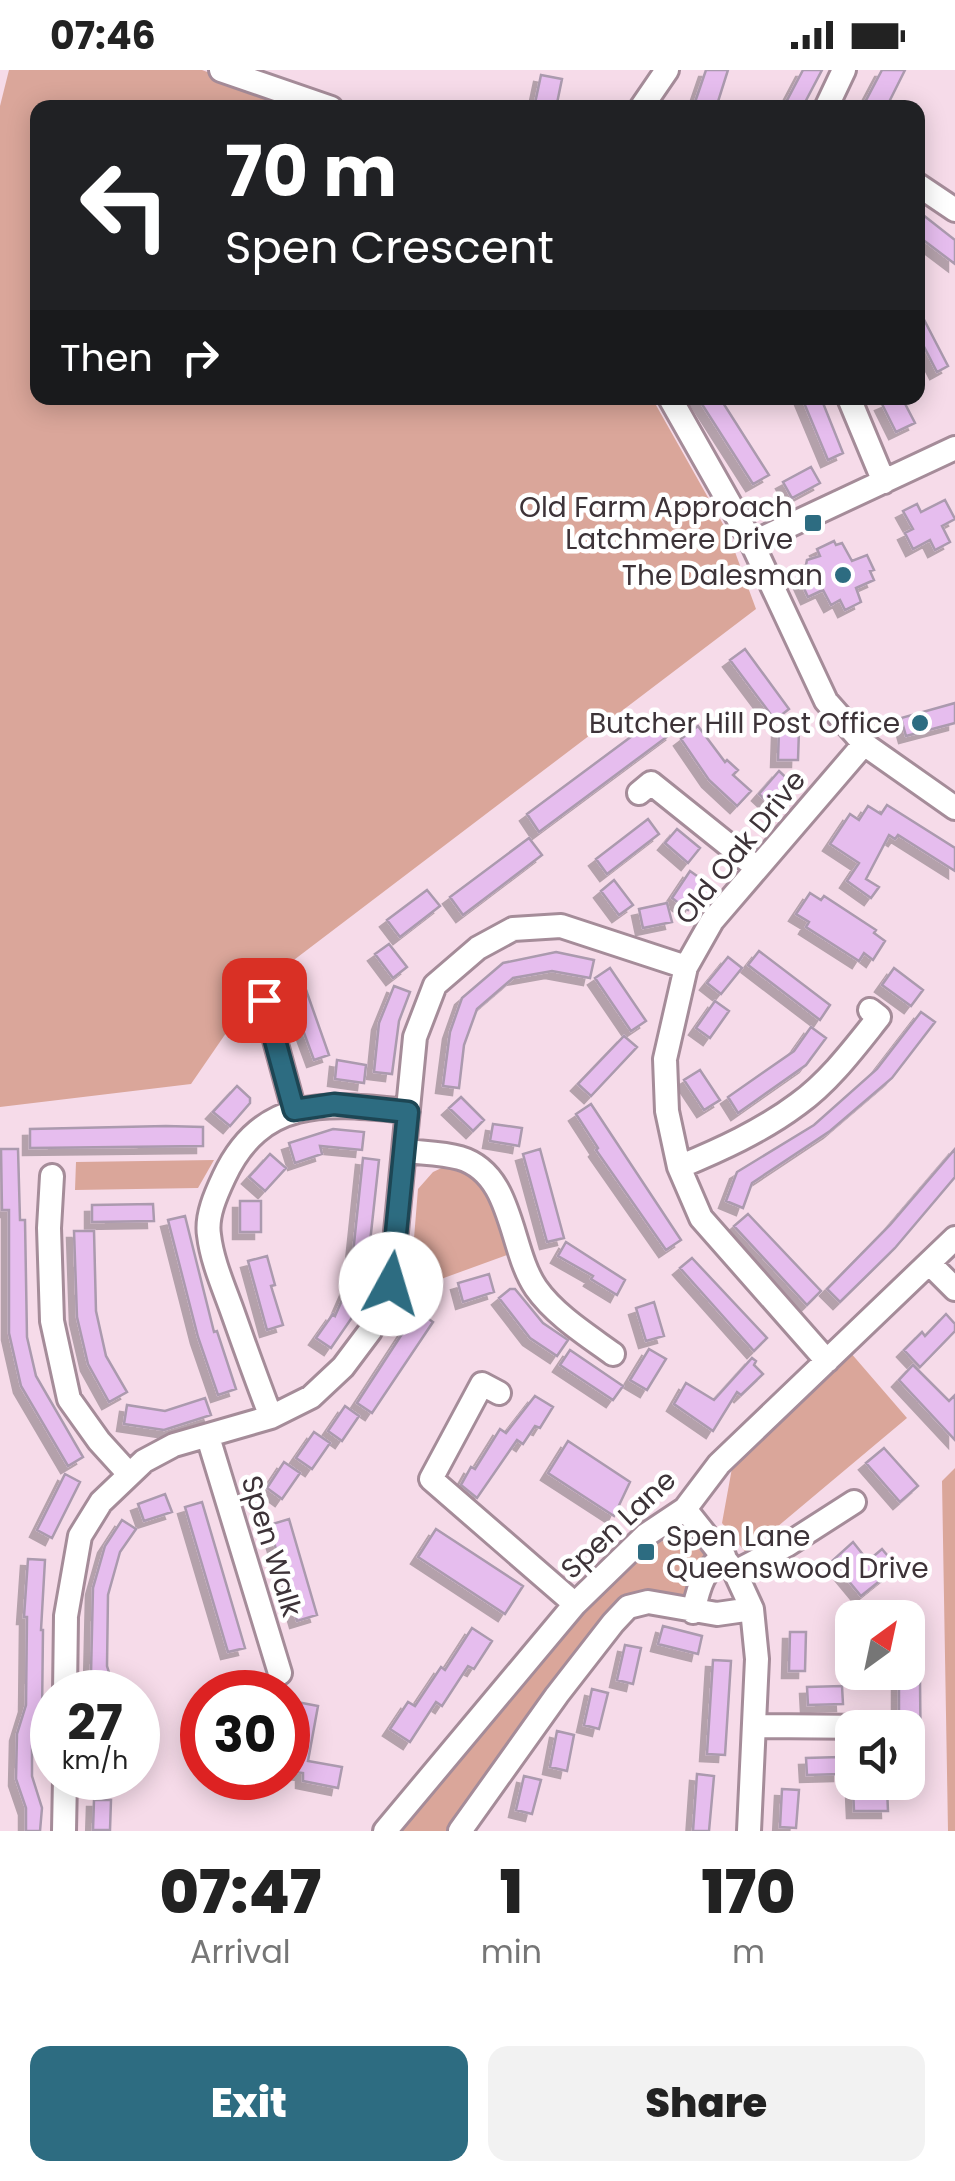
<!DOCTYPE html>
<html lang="en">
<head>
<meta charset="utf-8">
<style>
	:root { --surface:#fff; --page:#f2f2f2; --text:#222; --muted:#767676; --accent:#2d6c81 }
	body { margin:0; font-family:Poppins,sans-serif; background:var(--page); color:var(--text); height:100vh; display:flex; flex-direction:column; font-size:38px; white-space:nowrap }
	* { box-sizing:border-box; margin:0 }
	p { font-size:32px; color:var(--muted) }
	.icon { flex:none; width:55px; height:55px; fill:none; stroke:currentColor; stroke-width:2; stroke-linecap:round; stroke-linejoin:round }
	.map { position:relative; height:1761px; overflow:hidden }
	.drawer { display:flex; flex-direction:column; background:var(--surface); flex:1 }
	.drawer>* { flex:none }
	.hud { position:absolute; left:30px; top:30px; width:895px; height:305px; border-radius:20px; box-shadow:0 5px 25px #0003; background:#202124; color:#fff; overflow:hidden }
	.needle { width:65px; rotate:33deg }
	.fabs { position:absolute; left:835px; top:1530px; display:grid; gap:20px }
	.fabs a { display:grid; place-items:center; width:90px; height:90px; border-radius:20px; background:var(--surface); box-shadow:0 5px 25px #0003; font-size:50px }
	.speed { position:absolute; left:30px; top:1600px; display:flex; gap:20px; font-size:50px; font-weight:700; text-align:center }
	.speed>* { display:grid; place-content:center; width:130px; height:130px; border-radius:50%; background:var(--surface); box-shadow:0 5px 25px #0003; line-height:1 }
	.speed small { font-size:25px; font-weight:400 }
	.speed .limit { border:15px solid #d22; background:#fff; color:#111 }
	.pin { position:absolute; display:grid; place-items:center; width:85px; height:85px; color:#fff; margin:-42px; border-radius:20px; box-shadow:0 5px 15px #0006 }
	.me { position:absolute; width:110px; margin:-55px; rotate:6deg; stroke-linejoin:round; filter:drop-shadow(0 0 8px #0008) }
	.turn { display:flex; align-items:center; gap:35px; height:210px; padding:0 30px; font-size:45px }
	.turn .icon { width:130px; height:130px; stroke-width:2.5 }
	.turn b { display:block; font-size:70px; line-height:85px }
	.then { display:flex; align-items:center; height:95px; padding:0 30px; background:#0003; gap:20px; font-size:38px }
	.eta { display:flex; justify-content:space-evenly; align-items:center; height:170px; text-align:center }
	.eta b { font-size:60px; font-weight:800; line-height:70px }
	.cta { display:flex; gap:20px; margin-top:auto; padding:20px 30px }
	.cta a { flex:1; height:115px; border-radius:20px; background:var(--accent); color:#fff; font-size:40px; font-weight:800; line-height:115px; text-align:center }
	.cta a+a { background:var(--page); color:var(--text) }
	.status { display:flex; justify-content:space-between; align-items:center; height:70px; padding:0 50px; background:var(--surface); direction:ltr }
	.status svg { height:28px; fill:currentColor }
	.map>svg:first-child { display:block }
</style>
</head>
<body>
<div class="status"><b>07:46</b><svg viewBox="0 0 49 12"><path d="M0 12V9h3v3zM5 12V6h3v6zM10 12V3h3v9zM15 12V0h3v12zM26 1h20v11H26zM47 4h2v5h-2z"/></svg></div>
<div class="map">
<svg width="955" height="1761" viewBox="0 0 955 1761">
	<defs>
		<filter id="shadow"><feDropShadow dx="-7" dy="7" stdDeviation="0" flood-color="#0004"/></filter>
	</defs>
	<rect width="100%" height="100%" fill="#f6dbe9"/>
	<path fill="#daa69a" d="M9,0H202L299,37L38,38V328H652L728,463L756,539L257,918L191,1014L0,1037V36Z
		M214,1090L198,1118L75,1120L76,1092Z
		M448,1095L477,1107L496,1137L507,1185L408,1221L405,1219L412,1193L418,1119L433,1102Z
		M850,1282L907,1348L746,1483L722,1453L732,1398Z
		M955,1398V1761H948L942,1411Z
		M675,1469L693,1474L705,1485L691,1505L687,1532L612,1539L448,1761H397L563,1561L658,1472Z"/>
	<path fill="#e6bdee" stroke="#ab9aae" stroke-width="2.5" filter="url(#shadow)" d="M706,0H728L716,38H693Z
		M803,0H822L802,38H783Z
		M882,0H905L886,38H862Z
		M541,5L562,9L556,38H534Z
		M918,141L955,170V194L918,166Z
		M918,238L948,296L937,302L918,265Z
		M698,328H720L769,405L753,414Z
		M802,328H821L843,383L828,390Z
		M896,328H902L915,353L896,362L882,334Z
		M811,397L820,413L792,428L783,412Z
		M945,430L955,449L942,456L950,472L935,480L930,470L913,479L905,463L913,459L903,441L917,434L921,442Z
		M834,471L836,475L842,473L852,491L867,485L874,500L870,501L874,510L856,518L861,532L845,540L840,530L831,535L823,520L808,527L801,512L811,508L806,495L807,490L820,486L817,479Z
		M745,579L789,639L775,650L730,590Z
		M955,633V653L906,666L901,648Z
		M659,646L672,663L539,762L527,744Z
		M698,656L725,692L727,690L738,700L733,705L751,721L737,736L709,710L681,669Z
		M779,660H799L798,690H778Z
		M779,701L794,715L774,738L759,724Z
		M887,735L955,778V801L898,765L895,769L889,765L866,809L879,817L871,828L847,811L859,793L830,774L850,744L859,750L868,736L881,744Z
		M648,749L659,764L607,804L596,789Z
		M677,759L700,778L688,793L665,773Z
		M529,768L542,785L463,845L450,827Z
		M690,801L707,813L688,840L672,828Z
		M614,810L633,835L619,845L601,821Z
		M427,820L440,836L400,867L387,850Z
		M810,823L821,830L824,826L876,860L874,863L885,871L873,890L864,883L859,891L806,857L809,852L796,844Z
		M667,833L672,852L643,858L639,839Z
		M389,874L407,897L393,908L375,884Z
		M759,881L830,935L820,950L748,895Z
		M556,882L594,890L590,908L552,901L513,908L477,939L464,975L459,1018L443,1016L450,962L462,928L503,893Z
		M728,887L742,898L721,924L707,913Z
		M610,898L646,951L631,961L595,908Z
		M894,898L923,920L911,936L882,915Z
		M394,916L410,922L399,951L392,1004L374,1002L379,953Z
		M305,917L329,985L314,990L289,922Z
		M715,931L729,941L710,968L696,958Z
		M921,942L935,952L892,1008L830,1061L752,1113L743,1138L726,1131L737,1102L814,1055L877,999Z
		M811,957L826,968L806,995L738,1043L728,1027L794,981Z
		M624,966L637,977L591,1026L578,1014Z
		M337,990L366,995L364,1013L335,1009Z
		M700,1000L720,1030L704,1040L684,1010Z
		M237,1016L250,1028V1033L230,1056L213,1042Z
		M461,1027L484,1050L473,1061L449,1038Z
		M591,1034L681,1170L666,1180L596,1080L598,1078L576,1044Z
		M493,1054L522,1058L519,1076L490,1071Z
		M166,1056L203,1057V1076L30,1078V1059Z
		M333,1059L364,1062L362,1080L320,1076L322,1084L295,1093L289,1073Z
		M1,1079H18L20,1150H25L27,1267L36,1306L83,1387L68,1396L21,1316L9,1263V1140H2Z
		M540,1079L564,1168L547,1172L523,1084Z
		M955,1079V1107L895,1178L840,1232L827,1219L890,1155Z
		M270,1084L286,1098L265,1121L249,1107Z
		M363,1088L379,1090L365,1218L351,1249L331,1278L316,1268L333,1244L335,1246L350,1212Z
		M240,1131H261V1162H240Z
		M153,1134L154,1151L92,1152V1135Z
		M748,1144L821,1221L807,1235L734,1156Z
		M185,1146L214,1262L217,1261L236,1319L218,1325L198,1267L168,1150Z
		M74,1161H94L96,1241L106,1286L127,1322L109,1332L88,1294L77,1247Z
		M566,1172L625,1210L617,1225L591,1209L593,1206L558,1186Z
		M267,1186L275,1215L271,1216L283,1255L267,1260L248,1191Z
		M692,1188L767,1268L754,1281L680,1198Z
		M489,1204L494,1222L463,1232L458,1213Z
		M510,1219H515L543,1253L568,1270L557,1286L530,1268L499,1228Z
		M654,1232L664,1266L646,1271L636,1238Z
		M417,1241L433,1252L372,1343L357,1333Z
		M946,1244L955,1254V1261L920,1297L904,1280L922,1262L925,1266Z
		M649,1279L666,1289L647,1320L630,1310Z
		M570,1280L623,1316L613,1330L560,1295Z
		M752,1288L756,1291L754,1295L763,1304L741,1325L737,1322L713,1361L674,1334L686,1313L714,1330Z
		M913,1295L949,1331L955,1325V1370L899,1310Z
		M535,1326L553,1337L540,1358L535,1356L523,1374L517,1370L477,1428L461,1415L471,1397L475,1399L500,1359L506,1363Z
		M205,1328L211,1345L164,1360L124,1354L127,1335L165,1341Z
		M345,1336L359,1346L342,1371L328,1361Z
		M314,1362L330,1373L312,1399L296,1388Z
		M568,1371L630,1412L614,1446L548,1403Z
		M884,1378L918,1416L900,1432L866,1393Z
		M284,1392L300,1403L282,1429L267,1418Z
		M65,1404L80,1412L52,1468L37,1460Z
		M165,1424L172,1442L144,1451L138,1434Z
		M202,1432L245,1578L228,1582L185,1437Z
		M289,1449L317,1545L297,1551L269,1455Z
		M122,1450L136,1459L120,1482L108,1525L107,1596L115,1622H96L91,1604L93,1518L105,1476Z
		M436,1459L523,1516L505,1544L418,1487Z
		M853,1472L868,1491L882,1479L897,1497L861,1526L832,1491Z
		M28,1489L45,1490L41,1560H43L42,1644L32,1676V1706L42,1738L40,1761H26V1738L16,1709L17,1664L26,1635L27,1547H24Z
		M663,1556L702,1566L698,1584L658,1574Z
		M472,1558L492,1571L474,1599L468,1596L442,1636L436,1632L410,1672L390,1659L408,1632L415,1636L441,1597L445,1600Z
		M790,1562H806L805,1601H789Z
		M625,1575L641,1578L633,1614L617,1610Z
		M713,1590L731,1591L725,1685L707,1684Z
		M899,1610H920L921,1710H908V1649H899Z
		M842,1616L843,1634L808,1635L807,1617Z
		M592,1619L608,1623L599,1659L584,1655Z
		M297,1632L318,1636L308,1691L342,1697L338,1718L303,1711V1703L288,1701V1674Z
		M557,1661L574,1665L567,1701L550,1697Z
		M840,1687V1704L807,1705L806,1688Z
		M697,1704L714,1706L709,1761H693Z
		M524,1706L541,1710L532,1744L516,1740Z
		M887,1718L888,1741H854L853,1719Z
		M782,1719L799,1720L796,1758L780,1757Z
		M94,1730H111L110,1760H93Z"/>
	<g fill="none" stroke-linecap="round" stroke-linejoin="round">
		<g stroke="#a58c99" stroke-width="28">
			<path id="minor" d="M221,0L331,38
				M641,38L667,0
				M826,38L844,0
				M918,115L955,140
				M670,328L752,473L826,631L864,674L955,738
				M849,328L884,412
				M752,473L955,378
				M639,723L651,713L757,798
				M264,930L294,1040
				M406,1081C423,1083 443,1083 460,1088C514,1104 509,1179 536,1218C555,1245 587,1265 613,1284
				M679,1097C720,1080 762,1061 798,1034C830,1011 855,977 879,947L870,940
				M52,1106L49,1158L52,1251L69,1329L99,1371L129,1404
				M929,1193L955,1219
				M827,1291L701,1148L679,1097L667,1041L665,989L686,897L712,851L864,674
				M499,1323L482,1314L431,1409L575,1534
				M271,1347C258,1313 246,1280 234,1246C225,1220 212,1192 209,1165C206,1146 216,1124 224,1107C263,1023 332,1034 408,1041
				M208,1367L280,1603
				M685,1439L735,1502L752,1539L757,1589L749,1761
				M735,1502L787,1475L854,1432
				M693,1542C699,1517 702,1501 724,1486
				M65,1622L66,1546L80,1466L101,1432L144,1391L174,1375L271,1347L311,1327L343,1297L370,1261L391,1213L415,967L435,915L478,878L513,859L561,856L686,897
				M754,1656L872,1657
				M64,1761L65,1708
				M385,1761L575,1534L646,1465L685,1439L719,1394L955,1168
				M460,1761L557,1625L613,1553L628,1537L648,1532L717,1544L752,1539"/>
		</g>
		<use href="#minor" stroke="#fff" stroke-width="22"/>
	</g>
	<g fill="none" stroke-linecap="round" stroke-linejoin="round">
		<g stroke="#1d4654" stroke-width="25">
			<path id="route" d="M264,930L294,1040L334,1034L408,1042L391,1214"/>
		</g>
		<use href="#route" stroke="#2d6c81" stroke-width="18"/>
	</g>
	<g fill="#2d6c81" stroke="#fff" stroke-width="4">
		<rect x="803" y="443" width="20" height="20" rx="5"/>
		<circle cx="843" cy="505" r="10"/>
		<circle cx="920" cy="653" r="10"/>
		<rect x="636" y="1472" width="20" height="20" rx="5"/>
	</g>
	<g text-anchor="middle" stroke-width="9" stroke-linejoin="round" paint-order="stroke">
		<g font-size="28" fill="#3d3338" stroke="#fff" text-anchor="end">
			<text x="793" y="447">Old Farm Approach<tspan x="793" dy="32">Latchmere Drive</tspan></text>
			<text x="823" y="515">The Dalesman</text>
			<text x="900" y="663">Butcher Hill Post Office</text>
			<text x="666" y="1476" text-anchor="start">Spen Lane<tspan x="666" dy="32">Queenswood Drive</tspan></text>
		</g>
		<g font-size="28" fill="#3d3338" stroke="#fff">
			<text transform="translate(740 777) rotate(-51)" y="10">Old Oak Drive</text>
			<text transform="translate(618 1454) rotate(-43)" y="10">Spen Lane</text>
			<text transform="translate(272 1476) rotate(73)" y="10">Spen Walk</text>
		</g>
	</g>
</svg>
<div class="fabs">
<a><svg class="needle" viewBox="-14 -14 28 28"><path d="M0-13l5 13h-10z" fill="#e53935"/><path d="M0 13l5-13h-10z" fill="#767676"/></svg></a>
<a><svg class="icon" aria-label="sound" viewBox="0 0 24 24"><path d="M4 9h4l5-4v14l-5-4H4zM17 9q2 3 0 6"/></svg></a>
</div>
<div class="speed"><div>27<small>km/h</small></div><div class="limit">30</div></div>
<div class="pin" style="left:264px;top:930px;background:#d93025"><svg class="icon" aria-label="arrive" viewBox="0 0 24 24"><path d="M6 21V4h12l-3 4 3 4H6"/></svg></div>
<svg class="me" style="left:391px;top:1214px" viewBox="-20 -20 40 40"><circle r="19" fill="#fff"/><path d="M0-13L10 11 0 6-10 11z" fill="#2d6c81"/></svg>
<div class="hud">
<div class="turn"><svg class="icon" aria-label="left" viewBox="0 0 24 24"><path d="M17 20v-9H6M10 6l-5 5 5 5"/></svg><div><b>70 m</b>Spen Crescent</div></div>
<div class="then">Then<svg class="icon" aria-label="right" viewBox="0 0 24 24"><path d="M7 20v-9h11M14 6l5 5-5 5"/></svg></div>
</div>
</div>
<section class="drawer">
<div class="eta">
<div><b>07:47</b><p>Arrival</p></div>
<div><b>1</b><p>min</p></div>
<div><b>170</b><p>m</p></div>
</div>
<div class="cta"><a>Exit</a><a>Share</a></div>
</section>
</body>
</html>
